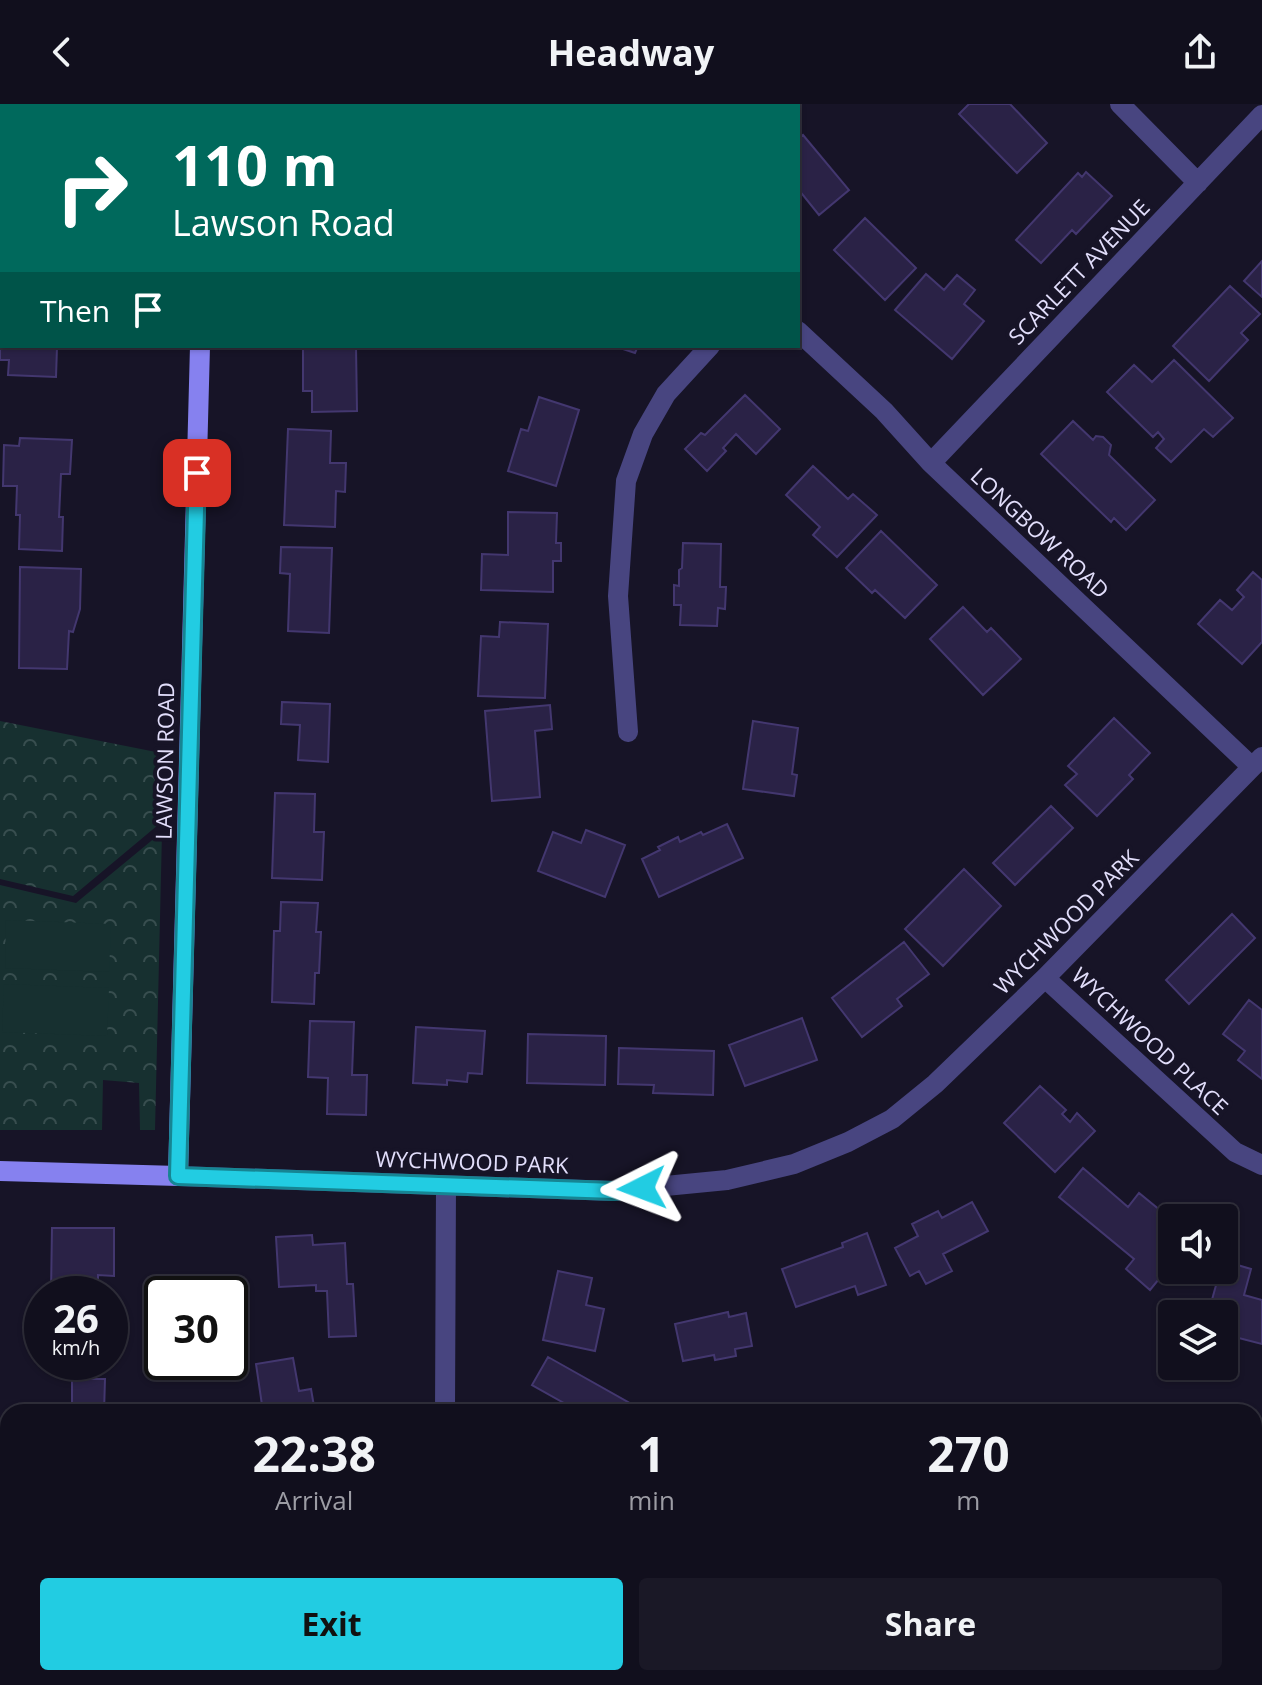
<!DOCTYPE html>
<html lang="en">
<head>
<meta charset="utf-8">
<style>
	:root { --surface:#110f1d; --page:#1a1826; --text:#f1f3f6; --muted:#9c9ca4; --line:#302f3b; --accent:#22cce2 }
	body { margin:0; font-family:"Open Sans",sans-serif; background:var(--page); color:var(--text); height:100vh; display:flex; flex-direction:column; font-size:30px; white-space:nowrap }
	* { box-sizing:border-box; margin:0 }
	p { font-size:26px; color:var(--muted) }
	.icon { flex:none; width:44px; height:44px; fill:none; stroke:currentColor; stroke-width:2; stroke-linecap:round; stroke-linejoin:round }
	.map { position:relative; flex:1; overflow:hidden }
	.sheet { position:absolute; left:0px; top:1300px; width:1262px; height:282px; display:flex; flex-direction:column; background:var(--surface); border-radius:24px 24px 0 0; box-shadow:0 2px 6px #0004,0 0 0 2px var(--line) }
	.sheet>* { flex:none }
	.banner { position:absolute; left:0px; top:0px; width:800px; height:244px; box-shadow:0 2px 6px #0004,0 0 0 2px var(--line); background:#00695c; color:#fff; overflow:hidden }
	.buttons { position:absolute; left:1158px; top:1100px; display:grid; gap:16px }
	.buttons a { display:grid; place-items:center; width:80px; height:80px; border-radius:8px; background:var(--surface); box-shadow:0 2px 6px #0004,0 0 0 2px var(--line); font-size:40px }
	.speed { position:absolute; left:24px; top:1172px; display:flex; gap:16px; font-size:40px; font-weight:700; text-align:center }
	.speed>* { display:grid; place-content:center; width:104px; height:104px; border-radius:50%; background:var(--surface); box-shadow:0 2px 6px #0004,0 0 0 2px var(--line); line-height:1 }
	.speed small { font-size:20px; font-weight:400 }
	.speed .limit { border:4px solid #111; border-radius:12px; background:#fff; color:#111 }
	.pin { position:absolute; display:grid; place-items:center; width:68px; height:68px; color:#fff; margin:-34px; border-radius:16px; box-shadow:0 4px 12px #0006 }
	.me { position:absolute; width:88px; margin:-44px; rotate:267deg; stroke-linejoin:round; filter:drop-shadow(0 0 6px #0008) }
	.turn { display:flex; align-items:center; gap:28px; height:168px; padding:0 40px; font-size:36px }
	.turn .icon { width:104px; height:104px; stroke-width:2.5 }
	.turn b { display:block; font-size:56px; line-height:68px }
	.then { display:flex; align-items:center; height:76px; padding:0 40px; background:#0003; gap:16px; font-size:30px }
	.eta { display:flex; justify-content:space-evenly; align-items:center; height:136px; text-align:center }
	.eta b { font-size:48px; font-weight:700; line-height:56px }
	.button { display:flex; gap:16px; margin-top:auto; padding:16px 40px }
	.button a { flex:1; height:92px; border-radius:8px; background:var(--accent); color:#111; font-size:32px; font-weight:700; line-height:92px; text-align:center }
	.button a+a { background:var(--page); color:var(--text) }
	header { display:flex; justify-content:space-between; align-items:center; height:104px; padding:0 40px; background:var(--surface); font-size:36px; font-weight:700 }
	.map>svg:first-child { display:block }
</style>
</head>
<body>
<header><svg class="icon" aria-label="back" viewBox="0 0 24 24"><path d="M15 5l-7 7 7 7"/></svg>Headway<svg class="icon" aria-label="share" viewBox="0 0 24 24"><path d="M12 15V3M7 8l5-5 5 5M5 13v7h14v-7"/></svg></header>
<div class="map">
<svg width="1262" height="1581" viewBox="0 0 1262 1581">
	<defs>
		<pattern id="forest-crowns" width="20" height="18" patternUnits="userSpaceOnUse" patternTransform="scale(2)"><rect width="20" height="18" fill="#173030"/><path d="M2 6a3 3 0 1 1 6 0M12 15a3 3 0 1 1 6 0" fill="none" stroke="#384e4f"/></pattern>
	</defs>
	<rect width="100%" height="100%" fill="#171427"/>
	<path fill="url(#forest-crowns)" d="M0,617L156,648L158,675V721L73,792L0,775Z
		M162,728L155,1026H140L139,979L103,976L102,1026H0V781L76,799Z
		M1254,1374L1262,1375V1578L1255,1581H524L537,1574H1254Z
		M0,1535L8,1538V1574H122L144,1581H0Z
		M204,1574H339L363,1581H203Z"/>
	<path fill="#173030" d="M6,816L111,820L109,868L5,864Z
		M4,880L109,884L107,932L2,928Z"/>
	<path fill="#2a2246" stroke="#43376f" stroke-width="2" d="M34,0H90L108,1V2H34Z
		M283,0H337V2H283Z
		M497,0H532V2H498Z
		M738,0H790L791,2H739Z
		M969,0H1010L1047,39L1017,69L959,10Z
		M803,31L849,86L819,111L798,85V35Z
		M1086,68L1112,92L1076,130L1072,126L1041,159L1016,136L1078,69L1082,73Z
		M865,114L916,164L885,196L834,146Z
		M1262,157V193L1244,177Z
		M926,170L944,186L957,171L975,186L964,200L984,217L952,255L895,206Z
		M1230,182L1260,210L1241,229L1248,236L1209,277L1173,242Z
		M0,225H2V242H61L57,243L56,273L8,271L9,256H0Z
		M303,242H356L357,307L312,308V287H303Z
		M614,242H638L635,249Z
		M1174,256L1233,314L1213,333L1204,325L1171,358L1156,344L1164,335L1158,328L1153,333L1107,288L1134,261L1152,278Z
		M745,291L780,325L756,350L736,330L723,344L726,347L707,367L685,345L701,329L705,331Z
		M539,293L579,306L556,382L508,367L521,325L528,327Z
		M1073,317L1093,336L1096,332L1103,333L1111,341L1109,351L1155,396L1126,426L1114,414L1111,418L1041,350Z
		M288,325L331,327L330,359H346L345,388L336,387L335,423L284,421Z
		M20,334L72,336L70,370H61L59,413H63L62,447L19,445L20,411H16L17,382H3L4,341L19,342Z
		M813,362L848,395L853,390L877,411L837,453L813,431L820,423L786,391Z
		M508,408L557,409L556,439H561V457H553V488L481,486L482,450L508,451Z
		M881,427L937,481L905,514L875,486L872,489L846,464Z
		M683,439L721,440L720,483H726L725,505L718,504L717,522L680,521L681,501H674V481L679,482V466L682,464Z
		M281,443L332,444L329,529L288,527L290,470L280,469Z
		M20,463L81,465L80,505L73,528L69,527L67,565L19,564Z
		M1253,468L1262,476V538L1242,560L1198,520L1220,496L1232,506L1244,493L1237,486Z
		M963,503L987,528L991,524L1021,555L983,591L930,535Z
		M500,518L548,520L545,594L478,592L481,532L499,533Z
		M282,598L330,600L328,658L298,656L300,621L281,620Z
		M550,601L552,625L535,627L540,693L492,697L485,607Z
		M1114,614L1150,649L1129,671L1133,675L1097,712L1065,681L1077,670L1068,662Z
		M753,617L798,624L792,670L797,671L794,692L743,685Z
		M275,689L315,690L314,728H324L322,776L272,774Z
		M1051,702L1073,724L1015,781L993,759Z
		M727,720L743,754L659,793L642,755L660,746L658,743L678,733L680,738L701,728L703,731Z
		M586,726L625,741L605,793L538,767L553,728L581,739Z
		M964,765L1001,802L943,862L905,825Z
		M281,798L318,799L316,828H321L319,869H315L314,900L272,898L274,827H280Z
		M1232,810L1255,834L1189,900L1166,876Z
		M904,838L929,870L897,895L902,902L862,933L832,894Z
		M1249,896L1262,906V975L1238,956L1245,947L1223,930Z
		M802,914L817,956L745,982L729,941Z
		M310,917L354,918L352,971H367L366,1011L327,1010L328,974L308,973Z
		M416,923L485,927L482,970L468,969L467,978L447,976V981L413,979Z
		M528,930L606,932L605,981L527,979Z
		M619,944L714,947L713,991L653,989L654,981L618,980Z
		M1040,982L1066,1006L1062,1010L1070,1018L1077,1009L1095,1027L1055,1068L1004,1019Z
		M1083,1064L1128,1103L1139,1089L1172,1116V1159L1150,1186L1126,1165L1134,1155L1059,1093Z
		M972,1098L988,1127L943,1150L952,1167L926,1180L919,1167L910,1172L895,1144L918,1132L912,1120L938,1107L942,1114Z
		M52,1124H114V1172L98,1171V1190H47L51,1188Z
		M867,1129L886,1181L858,1191L855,1182L796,1203L782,1165L843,1143L842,1139Z
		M312,1131L313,1141L345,1139L347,1180H353L356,1232L329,1233L327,1187H316V1181L279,1183L276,1133Z
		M1224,1157L1251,1165L1244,1191L1262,1196V1240L1231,1232L1234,1222L1224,1219V1210H1208L1220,1167L1216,1166H1224Z
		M558,1167L592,1174L586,1201L604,1205L595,1247L543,1236Z
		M728,1208L729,1213L746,1209L752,1242L735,1245L736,1252L715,1256L714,1251L683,1257L675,1220Z
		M548,1253L642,1306L641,1308H580L532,1281Z
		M293,1254L299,1287L311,1285L315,1308H263L256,1260Z
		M72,1275H105L104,1308H117H72Z"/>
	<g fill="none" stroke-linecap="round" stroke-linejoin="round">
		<path stroke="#484580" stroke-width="20" d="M657,0L658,2
			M1120,0L1198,79
			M798,227L884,307L931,359L1252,663
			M931,359L1262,11
			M628,628L618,492L626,377L643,330L666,290L710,242
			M1045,874L1235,1048L1262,1061
			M178,1072L614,1087L727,1076L794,1060L848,1038L892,1015L935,980L1045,874L1262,653
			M445,1308L446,1082"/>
		<path stroke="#8681ef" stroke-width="20" d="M206,2V0
			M0,1067L178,1072L200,242"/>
	</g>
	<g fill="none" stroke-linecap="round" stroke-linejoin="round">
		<g stroke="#168593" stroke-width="20">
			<path id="route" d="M197,369L178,1072L614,1087L642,1084"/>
		</g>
		<use href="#route" stroke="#22cce2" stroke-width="14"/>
	</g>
	<g text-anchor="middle" stroke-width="8" stroke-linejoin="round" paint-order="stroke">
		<g font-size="22" fill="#e2defb" stroke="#171427">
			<text transform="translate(1079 168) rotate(-46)" y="8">SCARLETT AVENUE</text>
			<text transform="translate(1040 429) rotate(43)" y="8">LONGBOW ROAD</text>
			<text transform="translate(165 657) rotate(-89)" y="8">LAWSON ROAD</text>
			<text transform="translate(1066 818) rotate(-45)" y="8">WYCHWOOD PARK</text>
			<text transform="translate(1150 937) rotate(43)" y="8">WYCHWOOD PLACE</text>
			<text transform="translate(472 1058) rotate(2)" y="8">WYCHWOOD PARK</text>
		</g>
	</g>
</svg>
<div class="buttons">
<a><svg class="icon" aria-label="sound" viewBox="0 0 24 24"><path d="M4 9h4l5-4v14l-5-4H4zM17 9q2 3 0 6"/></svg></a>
<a><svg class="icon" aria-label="layers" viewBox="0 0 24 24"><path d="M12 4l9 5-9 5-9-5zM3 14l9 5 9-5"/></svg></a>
</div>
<div class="speed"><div>26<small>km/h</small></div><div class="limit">30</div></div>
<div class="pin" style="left:197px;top:369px;background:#d93025"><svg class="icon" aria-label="arrive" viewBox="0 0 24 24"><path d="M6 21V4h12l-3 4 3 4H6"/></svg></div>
<svg class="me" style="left:642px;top:1084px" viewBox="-20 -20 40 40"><path d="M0-17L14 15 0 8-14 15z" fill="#22cce2" stroke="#fff" stroke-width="4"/></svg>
<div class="banner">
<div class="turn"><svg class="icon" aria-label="right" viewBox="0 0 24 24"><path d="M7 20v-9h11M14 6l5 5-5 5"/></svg><div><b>110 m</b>Lawson Road</div></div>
<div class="then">Then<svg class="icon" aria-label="arrive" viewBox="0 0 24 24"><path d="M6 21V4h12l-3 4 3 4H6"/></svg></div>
</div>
<section class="sheet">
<div class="eta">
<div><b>22:38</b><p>Arrival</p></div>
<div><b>1</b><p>min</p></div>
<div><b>270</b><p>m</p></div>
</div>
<div class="button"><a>Exit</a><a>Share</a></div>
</section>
</div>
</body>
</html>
